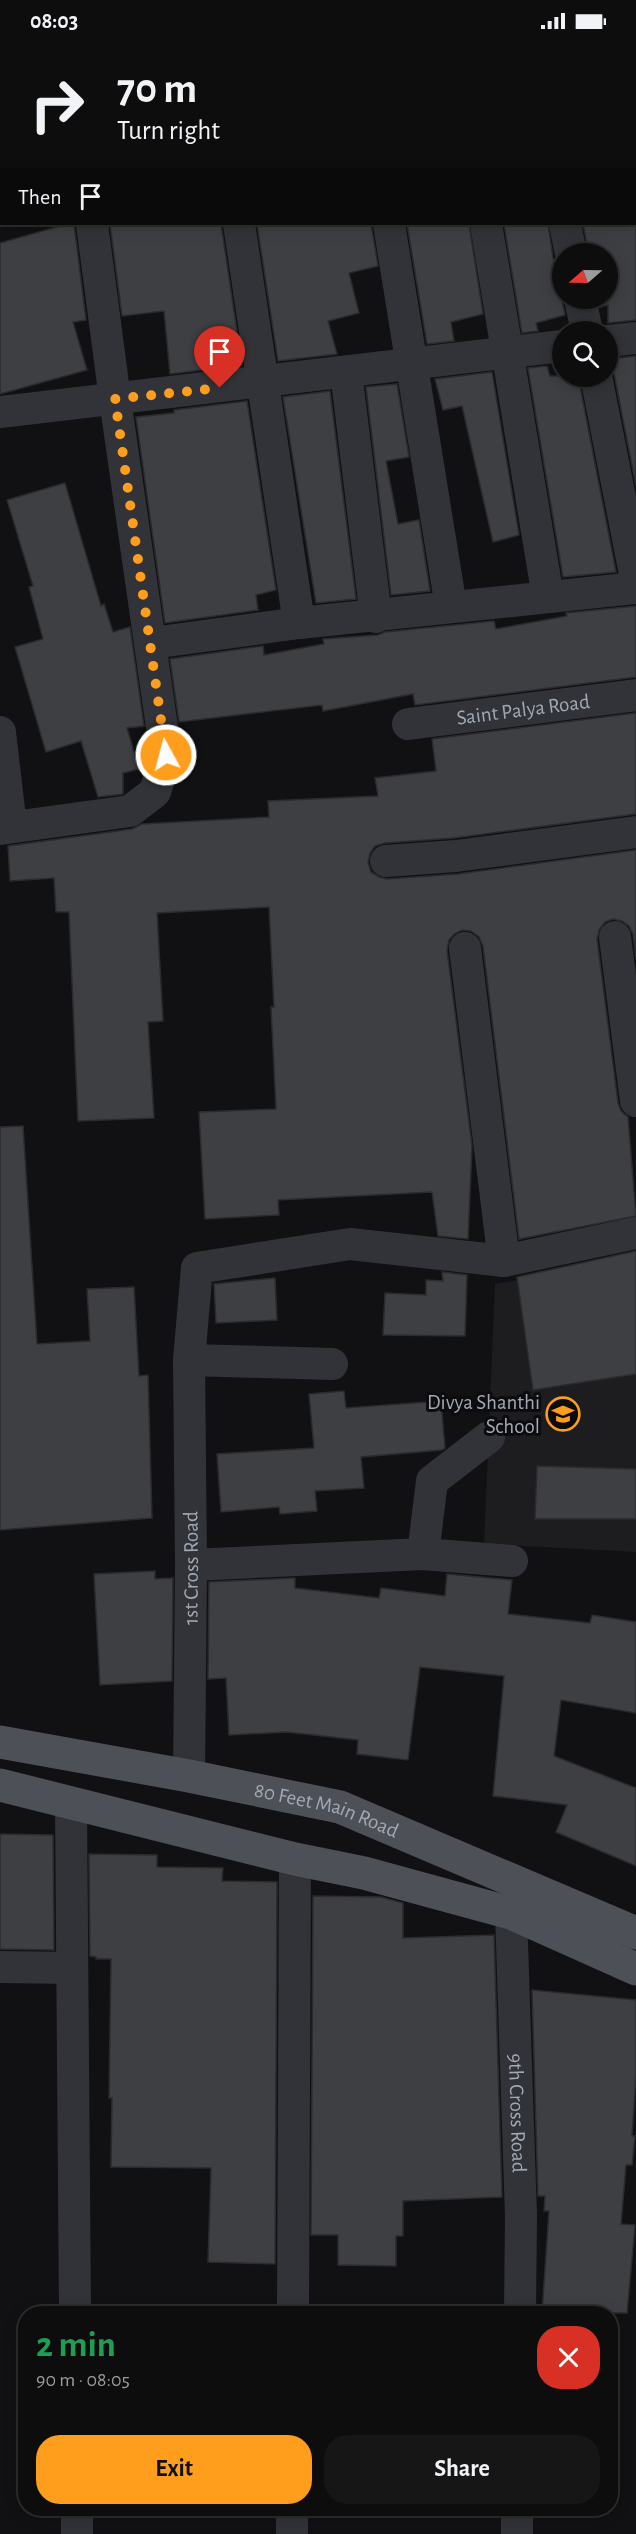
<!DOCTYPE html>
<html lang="en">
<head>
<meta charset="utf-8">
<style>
	:root { --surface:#0d0d0e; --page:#161617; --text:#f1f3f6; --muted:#9a9c9e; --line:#2d2d2e; --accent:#ff9d1d }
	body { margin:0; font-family:"Alegreya Sans",sans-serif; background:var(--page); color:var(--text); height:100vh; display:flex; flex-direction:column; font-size:22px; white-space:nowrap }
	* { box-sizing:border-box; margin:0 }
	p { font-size:20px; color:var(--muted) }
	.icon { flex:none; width:33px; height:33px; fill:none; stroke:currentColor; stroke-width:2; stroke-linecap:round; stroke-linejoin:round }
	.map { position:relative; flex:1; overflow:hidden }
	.drawer { position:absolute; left:18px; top:2264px; width:600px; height:210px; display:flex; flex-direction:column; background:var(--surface); border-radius:24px; box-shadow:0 3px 15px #0003,0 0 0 2px var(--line) }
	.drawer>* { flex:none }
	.guide { position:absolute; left:0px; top:0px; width:636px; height:183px; box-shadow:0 3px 15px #0003,0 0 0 2px var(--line); background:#0d0d0e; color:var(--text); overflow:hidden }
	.needle { width:39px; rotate:250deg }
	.controls { position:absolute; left:552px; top:201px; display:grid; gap:12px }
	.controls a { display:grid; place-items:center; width:66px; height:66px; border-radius:50%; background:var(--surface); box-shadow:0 3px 15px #0003,0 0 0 2px var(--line); font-size:30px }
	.pin { position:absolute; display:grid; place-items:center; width:51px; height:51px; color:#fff; margin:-62px -26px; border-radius:50% 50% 50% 0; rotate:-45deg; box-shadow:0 0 6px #0007 }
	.pin .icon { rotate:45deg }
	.me { position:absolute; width:66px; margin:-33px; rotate:353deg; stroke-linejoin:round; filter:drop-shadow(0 0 4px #0008) }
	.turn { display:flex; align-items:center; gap:21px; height:126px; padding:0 18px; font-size:27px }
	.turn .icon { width:78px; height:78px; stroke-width:2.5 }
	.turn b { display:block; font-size:42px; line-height:51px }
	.then { display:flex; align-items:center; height:57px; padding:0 18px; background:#0003; gap:12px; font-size:22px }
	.round { display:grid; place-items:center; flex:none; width:63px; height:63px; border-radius:24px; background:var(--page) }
	.overview { display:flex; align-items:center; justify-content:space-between; height:102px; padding:0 18px }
	h1 { font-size:36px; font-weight:700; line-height:45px; color:#1e9e55 }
	.primary-button { display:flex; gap:12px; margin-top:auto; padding:12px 18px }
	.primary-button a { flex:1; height:69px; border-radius:24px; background:var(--accent); color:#111; font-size:24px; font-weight:700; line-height:69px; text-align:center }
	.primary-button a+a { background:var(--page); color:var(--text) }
	.status { display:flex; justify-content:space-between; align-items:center; height:42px; padding:0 30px; background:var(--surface); direction:ltr }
	.status svg { height:16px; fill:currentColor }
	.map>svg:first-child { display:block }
</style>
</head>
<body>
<div class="status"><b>08:03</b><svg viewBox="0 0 49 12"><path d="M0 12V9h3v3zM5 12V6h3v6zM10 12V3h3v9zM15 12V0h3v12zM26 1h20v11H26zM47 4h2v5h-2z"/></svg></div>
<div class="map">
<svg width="636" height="2492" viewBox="0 0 636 2492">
	<rect width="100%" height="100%" fill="#111113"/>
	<path fill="#1d1d20" d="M636,1218V1510L484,1502L495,1242Z"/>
	<path fill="#3d3f43" stroke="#2b2b2f" stroke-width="1.5" d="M67,182H74L86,278L73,280L87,328L0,352V201Z
		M110,182H221L242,323L170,332L164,269L122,274Z
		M257,182H371L378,224L349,231L359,271L328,279L337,312L278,319Z
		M407,182H469L483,272L451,280L454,299L427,302Z
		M504,182H548L553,216L557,223L562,227V259L565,273L536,281L538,289L522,291Z
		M583,182H636V278L608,281V263L600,265L598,256H608V212H589Z
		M636,314V444L614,331L608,321V317Z
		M547,324L550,334H578L616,530L563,535L528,326Z
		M492,330L519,493L493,500L462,364L443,368L435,337Z
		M397,342L409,415L386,419L398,482L419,478L430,549L391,553L366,345Z
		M330,349L356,557L316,561L283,355Z
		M247,359L276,548L256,553L258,568L165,581L136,375L174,371V368Z
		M65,441L101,564L104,562L113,590L130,585L144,684L127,686L139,727L123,731V752L98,755L81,699L46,710L15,605L43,597L29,545L33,544L7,458Z
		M636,564V635L415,663L413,652L323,669L322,663L179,680L170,617L263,604L264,613L324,602L323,597L378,593L385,590L494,579L496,587L567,574L566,571Z
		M636,671V772L454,796L385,801L375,804L370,811L368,820L371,830L379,835L387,837L458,832L636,808V917L633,892L629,884L622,879L613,877L605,880L599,888L597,897L618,1061L621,1069L628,1075L636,1174L519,1197L483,904L479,895L471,889L462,888L454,892L449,898L447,908L472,1104L468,1197L438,1194L432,1150L278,1158L279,1173L205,1177L199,1070L276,1067L271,965H274L269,865L157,871L163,979L148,980L154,1076L78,1079L69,870H56L54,836L10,839L8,804L132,787L142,782L269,775L268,759L378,754L375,736L436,729L432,697Z
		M23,1084L37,1302L90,1299L87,1247L134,1245L139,1334L148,1333L152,1476L0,1488V1085Z
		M636,1209V1332L533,1348L517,1235Z
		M442,1230L467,1233L465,1294L383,1293L385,1251L426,1253V1238L443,1239Z
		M275,1236L277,1278L216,1281L214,1242Z
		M344,1349L346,1366L441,1359L445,1406L442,1408L361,1415L364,1446L315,1449L317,1469L280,1472L279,1465L221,1470L217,1412L314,1406L309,1352Z
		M537,1424L636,1427V1477H535Z
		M155,1529V1537L173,1536L172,1639L100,1643L94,1532Z
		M447,1532L512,1538L508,1572L590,1581L592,1573L636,1580V1671L561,1658L554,1714L636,1746V1824L556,1790L567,1763L493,1754L504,1634L420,1625L408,1718L357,1712L358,1698L287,1690L229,1693L226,1636L208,1637L209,1540L295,1536V1546L379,1556L381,1546L445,1554Z
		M0,1792L53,1793L54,1908L0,1907Z
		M89,1812L157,1813V1825L223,1826L222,1839L277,1840L275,2222L208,2220L211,2126L111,2125L112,2056H109L111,1917H96V1915L90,1914Z
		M313,1854L381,1855L403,1861V1896L494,1893L502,2155L403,2159V2194H396V2224L338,2223V2193H311Z
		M532,1948L636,1958V2033L632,2094H635L632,2123H626L621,2182L635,2183L627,2271H542L549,2169H544L545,2154H538Z"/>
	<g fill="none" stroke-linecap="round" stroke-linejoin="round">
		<g stroke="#323338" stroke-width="32">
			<path d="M55,0V2"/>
			<path d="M205,0V2"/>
			<path d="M591,0V2"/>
			<path d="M634,24L636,23"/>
			<path d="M634,71L636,79"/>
			<path d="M0,106H2"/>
			<path d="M239,182L299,581"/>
			<path d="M389,182L451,565"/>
			<path d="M486,182L548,555"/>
			<path d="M565,182L571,212"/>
			<path d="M580,256L587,290"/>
			<path d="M608,299L636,296"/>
			<path d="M346,330L376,575"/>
			<path d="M596,334L636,537"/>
			<path d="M0,370L562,304"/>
			<path d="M152,601L299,581L636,546"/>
			<path id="s1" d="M408,682L636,653"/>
			<path d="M0,690L11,785"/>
			<path d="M0,787L130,769L155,750L166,713L115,357L92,182"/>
			<path d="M386,819L456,814L636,790"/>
			<path d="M615,895L636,1059"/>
			<path d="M465,906L504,1219"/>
			<path d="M189,1318L332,1322"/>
			<path d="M423,1512L432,1439L489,1395"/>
			<path d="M191,1523L423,1512L512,1519"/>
			<path id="s2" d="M189,1734L191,1523L189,1318L197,1226L350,1202L504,1219L636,1191"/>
			<path d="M71,1762L75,2271"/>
			<path id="s3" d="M511,1871L521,2174L520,2271"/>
			<path d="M0,1925L72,1926"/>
			<path d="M293,2271L295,1817"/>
			<path d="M77,2466V2492"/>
			<path d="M292,2492V2466"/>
			<path d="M517,2492V2466"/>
		</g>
		<g stroke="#4d5157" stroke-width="33">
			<path id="s4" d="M0,1700L189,1734L340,1765L636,1891"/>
			<path d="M0,1743L295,1817L364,1831L511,1871L636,1927"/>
		</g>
	</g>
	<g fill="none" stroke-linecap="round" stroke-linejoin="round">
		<path stroke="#ff9d1d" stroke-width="10" stroke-dasharray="0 18" d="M166,713L115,357L220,346"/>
	</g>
	<defs>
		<g id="school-ring" transform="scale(1.725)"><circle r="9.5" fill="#0c0c0e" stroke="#ff9d1d" stroke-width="1.5"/><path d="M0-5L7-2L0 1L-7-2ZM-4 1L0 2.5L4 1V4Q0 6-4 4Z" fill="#ff9d1d"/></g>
	</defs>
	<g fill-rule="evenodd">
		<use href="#school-ring" x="563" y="1372"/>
	</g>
	<g text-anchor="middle" stroke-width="6" stroke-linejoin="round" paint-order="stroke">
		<g font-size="21" fill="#a1a9b5" stroke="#0c0c0e">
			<text dy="7" stroke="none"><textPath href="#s1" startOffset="116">Saint Palya Road</textPath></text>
			<text dy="7" stroke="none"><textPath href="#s2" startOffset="208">1st Cross Road</textPath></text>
			<text dy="7" stroke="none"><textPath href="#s4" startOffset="334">80 Feet Main Road</textPath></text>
			<text dy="7" stroke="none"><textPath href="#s3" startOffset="200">9th Cross Road</textPath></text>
		</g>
		<g font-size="21" fill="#a1a9b5" stroke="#0c0c0e" text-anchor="end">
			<text x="540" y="1367">Divya Shanthi<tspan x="540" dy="24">School</tspan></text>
		</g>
	</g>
</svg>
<div class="controls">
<a><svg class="needle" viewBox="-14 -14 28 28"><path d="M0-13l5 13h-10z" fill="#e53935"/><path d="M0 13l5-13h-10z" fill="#9a9c9e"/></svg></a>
<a><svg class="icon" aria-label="search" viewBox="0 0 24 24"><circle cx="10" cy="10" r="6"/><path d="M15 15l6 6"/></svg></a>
</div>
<div class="pin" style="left:220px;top:346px;background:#d93025"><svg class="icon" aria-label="arrive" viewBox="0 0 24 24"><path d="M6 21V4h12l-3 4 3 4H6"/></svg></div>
<svg class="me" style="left:166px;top:713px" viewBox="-20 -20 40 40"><circle r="17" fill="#ff9d1d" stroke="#fff" stroke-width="3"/><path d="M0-11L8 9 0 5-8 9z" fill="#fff"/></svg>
<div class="guide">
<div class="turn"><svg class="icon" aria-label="right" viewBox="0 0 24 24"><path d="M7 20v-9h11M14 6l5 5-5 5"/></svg><div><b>70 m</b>Turn right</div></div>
<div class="then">Then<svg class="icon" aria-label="arrive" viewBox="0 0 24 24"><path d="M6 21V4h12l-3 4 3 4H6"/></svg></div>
</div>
<section class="drawer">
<div class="overview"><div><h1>2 min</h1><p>90 m · 08:05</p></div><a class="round" style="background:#d93025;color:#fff"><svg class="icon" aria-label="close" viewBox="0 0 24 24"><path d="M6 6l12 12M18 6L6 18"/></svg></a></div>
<div class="primary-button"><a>Exit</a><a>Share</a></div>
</section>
</div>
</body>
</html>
